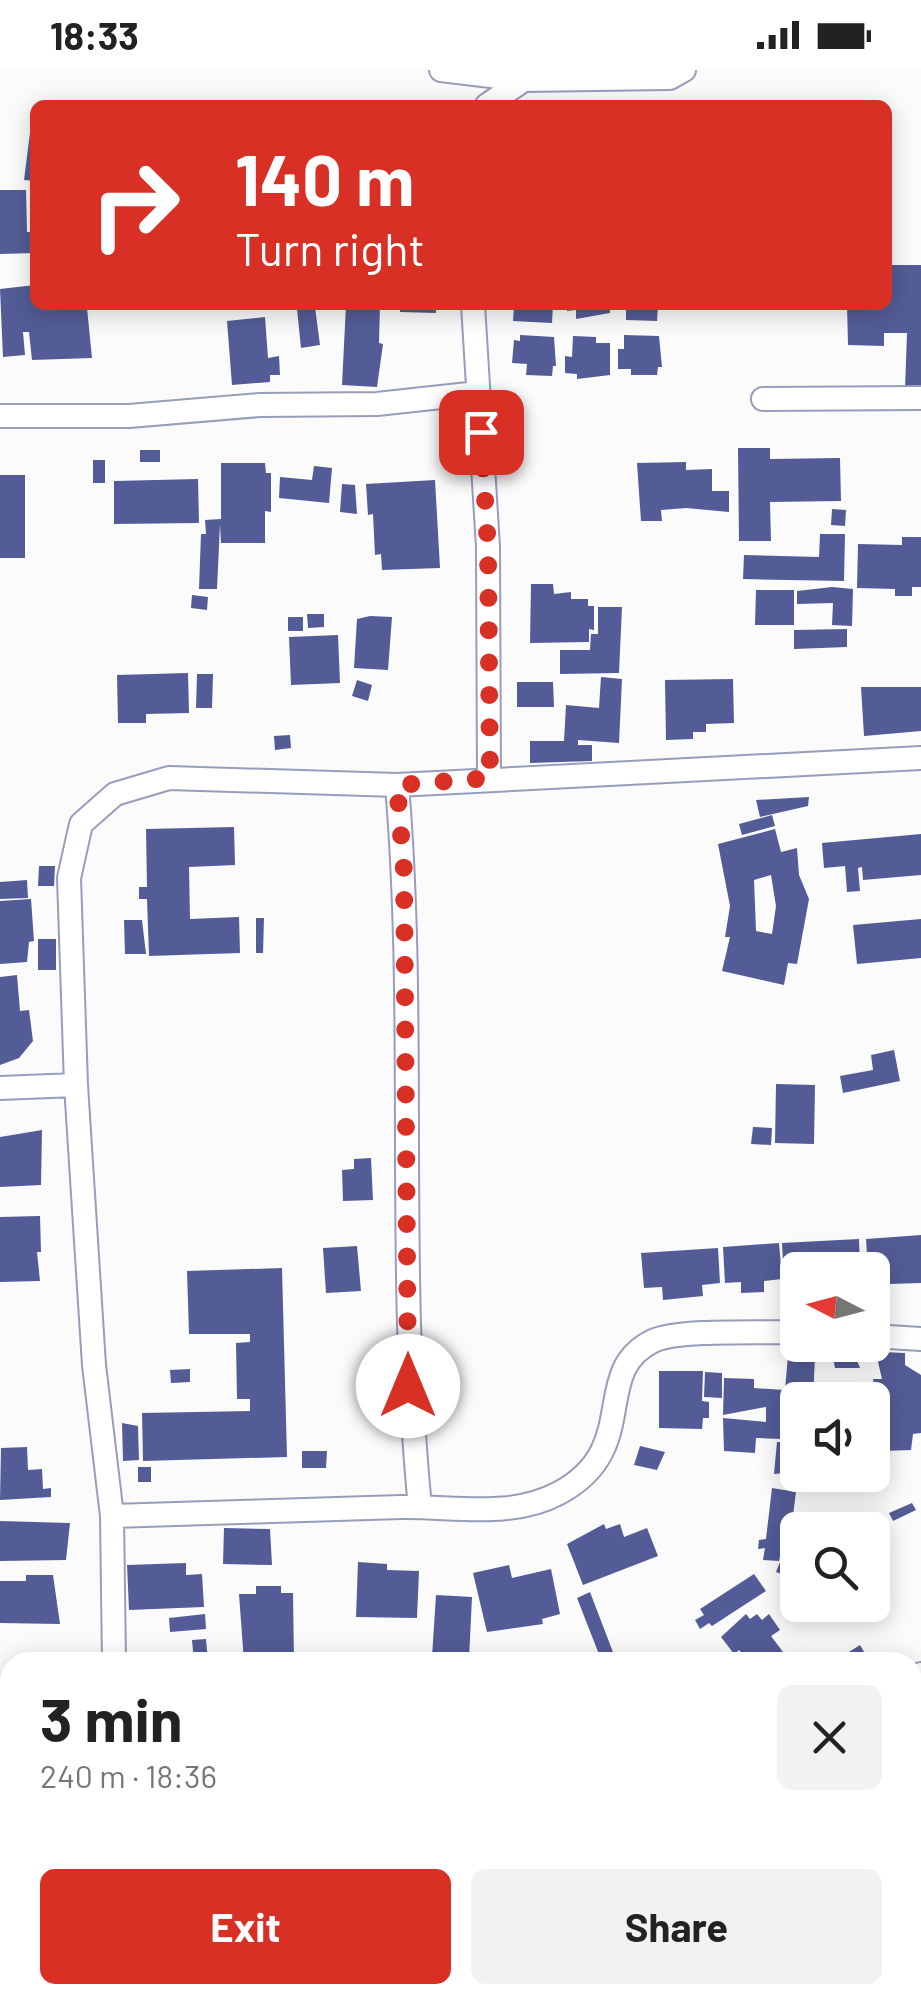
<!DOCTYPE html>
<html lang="en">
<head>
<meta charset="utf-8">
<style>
	:root { --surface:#fff; --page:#f2f2f2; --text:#222; --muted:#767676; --accent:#d93025 }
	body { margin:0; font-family:Barlow,sans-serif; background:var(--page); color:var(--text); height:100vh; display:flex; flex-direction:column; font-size:38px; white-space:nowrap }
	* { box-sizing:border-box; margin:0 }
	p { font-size:32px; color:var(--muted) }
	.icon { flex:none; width:55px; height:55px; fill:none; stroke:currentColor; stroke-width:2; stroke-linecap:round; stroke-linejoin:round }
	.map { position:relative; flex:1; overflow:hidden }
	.details { position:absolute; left:0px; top:1582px; width:922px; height:352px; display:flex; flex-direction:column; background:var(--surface); border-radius:30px 30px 0 0; box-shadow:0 5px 25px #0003 }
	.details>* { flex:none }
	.banner { position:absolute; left:30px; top:30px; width:862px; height:210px; border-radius:15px; box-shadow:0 5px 25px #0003; background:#d93025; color:#fff; overflow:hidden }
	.needle { width:65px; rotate:276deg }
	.buttons { position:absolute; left:780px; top:1182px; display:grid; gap:20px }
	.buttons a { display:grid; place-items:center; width:110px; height:110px; border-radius:15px; background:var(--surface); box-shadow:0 5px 25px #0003; font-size:50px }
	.pin { position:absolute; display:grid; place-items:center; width:85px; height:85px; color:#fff; margin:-42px; border-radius:20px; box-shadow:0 5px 15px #0006 }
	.me { position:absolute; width:110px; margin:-55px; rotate:0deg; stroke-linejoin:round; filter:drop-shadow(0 0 8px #0008) }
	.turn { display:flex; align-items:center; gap:35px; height:210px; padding:0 40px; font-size:45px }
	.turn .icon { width:130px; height:130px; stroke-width:2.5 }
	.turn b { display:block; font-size:70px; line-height:85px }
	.round { display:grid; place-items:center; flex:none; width:105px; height:105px; border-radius:15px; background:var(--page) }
	.overview { display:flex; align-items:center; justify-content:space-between; height:170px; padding:0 40px }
	h1 { font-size:60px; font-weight:700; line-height:75px }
	.button { display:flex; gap:20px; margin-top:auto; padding:20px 40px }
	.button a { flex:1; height:115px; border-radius:15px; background:var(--accent); color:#fff; font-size:40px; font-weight:700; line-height:115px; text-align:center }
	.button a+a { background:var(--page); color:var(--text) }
	.status { display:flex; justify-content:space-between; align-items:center; height:70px; padding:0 50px; background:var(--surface); direction:ltr }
	.status svg { height:28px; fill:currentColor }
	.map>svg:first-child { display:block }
</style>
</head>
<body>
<div class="status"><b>18:33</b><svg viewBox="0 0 49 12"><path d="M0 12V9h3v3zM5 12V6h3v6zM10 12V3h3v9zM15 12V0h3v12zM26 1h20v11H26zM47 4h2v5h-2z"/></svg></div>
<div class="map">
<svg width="921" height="1934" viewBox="0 0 921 1934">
	<rect width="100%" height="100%" fill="#fbfbfb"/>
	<path fill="#535c96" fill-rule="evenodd" d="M30,63L35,64V111L24,110Z
		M0,120H26L27,162H35V183L0,184Z
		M888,195H921V320H905L907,263H884V276L848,275L847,235H888Z
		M35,215V235L87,238L92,288L32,290L29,262H23L25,285L3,287L0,219Z
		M346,235H380L379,273L383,274L377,317L342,315Z
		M400,235H436V243L400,242Z
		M514,235H553L552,253L513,251Z
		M567,235H610V243L576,249V240L567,241Z
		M626,235H658L657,251L626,250Z
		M315,237L320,275L301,278L297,239Z
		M265,247L268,288L279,286L280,305H270V312L232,315L227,251Z
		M520,265L554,267L556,296H553L552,306L526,305L527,294L512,293L514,270L520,271Z
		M624,265L659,266L662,297H658L657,305H631V299H618V279H624Z
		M573,266L596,267V273H610V305L577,309V304L565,303V286L572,287Z
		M738,378H770V389L840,388L841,431L770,432L771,471H739Z
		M140,380H160V392H140Z
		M93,390H105V413H93Z
		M686,392V400L712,399V421H729V442L686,438L661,440L662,451H641L637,393Z
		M221,393H265L266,403H271V442L265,441V473H221L220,454L217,519H199L201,464H206L205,450L221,449Z
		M314,396L332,398L329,433L279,428L280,407L312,410Z
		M0,405H25V488H0Z
		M198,409L199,453L114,454V411Z
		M435,410L440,498L382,500L381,484L375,485L373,444L368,445L366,414Z
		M342,414L355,415L357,444L340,442Z
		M832,439L846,440L845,456L831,455Z
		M820,464H845L844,511L743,509L744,485L819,487Z
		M902,467H921V517H912V526H895V519L857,518L858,474L902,475Z
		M531,514H553L554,524L571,522V529H588V536H594V560L589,559V572L530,573Z
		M832,517L853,519L852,556L832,555L833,533L797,534V521Z
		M756,520H794V555H755Z
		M192,525L208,527L207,540L191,538Z
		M598,537H622L619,603L560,604V580H590L591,564H598Z
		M307,544H324V557L308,558Z
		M370,546L392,547L388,600L354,598L357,549Z
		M288,547H303V561H288Z
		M847,559V577L794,579V560Z
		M338,565L340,613L291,615L289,567Z
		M188,603L189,643L146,644V653H118L117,605Z
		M197,604H213L212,638H196Z
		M601,607L622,609L619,673L578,670V675H592V691L530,693V671H564L566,635L599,638Z
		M733,609L734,653L706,654V662H693V669L666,670L665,610Z
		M357,610L372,615L368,631L352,626Z
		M517,612H553L554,637H517Z
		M861,617H921V661L864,666Z
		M290,665L291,678L275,680L274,666Z
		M809,727L808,736L760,747L756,730Z
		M772,745L775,756L742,765L739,754Z
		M234,757L235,795L189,797L190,849L239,847L240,883L149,886L147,829H139V817H147L146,759Z
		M775,759L781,782L797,778L799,805L809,829L797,894L788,893L784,915L722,901L730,867H725L730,836L718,774ZM771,805L776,836L772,864L756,861L754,810Z
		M921,764V805L863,810L862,797L858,798L860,821L847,822L845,796L824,798L822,773Z
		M39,796H55L54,816H38Z
		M27,810L28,828L0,829V812Z
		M31,829L34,871L29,872L27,892L0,894V831Z
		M256,848H264L263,883H256Z
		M921,849V888L857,894L853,855Z
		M124,850H142L146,884H125Z
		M38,869H56V900H38Z
		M17,905L20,941L29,940L33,971L19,988L0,995V907Z
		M894,980L900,1011L843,1023L840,1006L873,1000L871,985Z
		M776,1014L815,1015L814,1074L775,1073Z
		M753,1057L772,1058L771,1075L751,1074Z
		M42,1060L41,1115L0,1117V1067Z
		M371,1088L373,1130L343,1131L342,1100L354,1099V1089Z
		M40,1146L41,1182H37L40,1211L0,1212V1147Z
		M921,1165V1213L889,1214L888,1204L872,1205L868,1200L866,1169Z
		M859,1169L860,1200H798V1209L784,1211L782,1173Z
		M779,1173L782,1209L764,1211V1222L741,1223V1212L725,1213L723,1177Z
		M357,1176L361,1221L326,1223L323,1178Z
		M718,1178L720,1213L702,1215L703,1226L663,1230L662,1217L644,1218L641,1183Z
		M282,1198L287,1387L143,1391L142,1343L250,1341V1329H237L236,1273L250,1272V1264H189L187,1201Z
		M882,1282L905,1283V1295L921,1305V1363L913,1364L911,1380L882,1381L873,1309H882L878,1292Z
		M832,1283H854L860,1298H835Z
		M788,1285L815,1286L813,1330H798V1345L784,1344L782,1337L781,1369L756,1368L755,1383L724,1381L723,1348L766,1352V1337L723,1345L724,1308L754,1309V1318L785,1320Z
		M190,1299V1312L171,1313L170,1300Z
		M659,1301H703L702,1331L709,1332V1348H703L702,1359L659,1358Z
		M705,1302L722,1303V1328L704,1327Z
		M823,1319L850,1320V1330H823Z
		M783,1346L798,1347V1402L774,1404L777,1372H783Z
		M122,1353L138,1356L139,1390L123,1391Z
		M640,1376L665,1382L657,1400L634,1395Z
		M27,1377L28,1400L42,1399L43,1419L51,1418V1427L0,1430L1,1378Z
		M302,1381H327L326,1398H302Z
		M138,1397H151V1412H138Z
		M772,1418L796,1422L789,1477H782L779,1491L763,1490L765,1478L758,1479L759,1470L766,1469Z
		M912,1433L916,1440L893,1451L889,1443Z
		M0,1451L70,1453L66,1490L0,1491Z
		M604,1454L606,1459L620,1454L624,1467L647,1458L658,1486L583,1515L567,1474Z
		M224,1458L270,1459L272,1495L223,1494Z
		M786,1477L798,1482V1510L776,1502Z
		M358,1492L387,1494V1500L419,1501L417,1548L356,1547Z
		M186,1493V1505L202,1504L204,1537L129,1540L127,1495Z
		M509,1495L512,1508L551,1499L560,1544L542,1549L543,1554L487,1562L473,1503Z
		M754,1504L766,1521L712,1556L709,1553L700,1559L695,1550L704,1545L700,1539Z
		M26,1505H53L60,1554L0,1553V1511H26Z
		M256,1516H281V1523H293L294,1592H244L239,1524H256Z
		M590,1522L616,1590L609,1592H602L577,1528Z
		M436,1525L472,1527L469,1589L432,1587Z
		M205,1544L206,1559L170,1562L169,1548Z
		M746,1544L750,1549L757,1544L762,1550L769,1544L780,1560L771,1566L789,1590L749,1592L739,1580L734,1584L721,1567Z
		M206,1569L208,1592H194L192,1570Z
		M860,1575L870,1592H833Z
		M921,1668V1765L912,1769V1671Z
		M0,1865L10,1866V1925H23V1934H0Z
		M912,1894L921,1910V1934H888L883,1925H912Z
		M97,1925H175L178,1934H98Z
		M536,1925H620V1926L594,1934H538Z
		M660,1925H743L750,1934H656L654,1927Z
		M755,1925H791L793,1931L759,1934Z
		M397,1927V1934H360V1929Z"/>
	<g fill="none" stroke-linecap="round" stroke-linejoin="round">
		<g stroke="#979dba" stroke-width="26">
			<path id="minor" d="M441,0L524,10
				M487,35L524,10L670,8L684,0
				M473,235L488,477L489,708
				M763,329L921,328
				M0,346H129L260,335L377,334L478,323
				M397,715C417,955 396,1197 420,1437
				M0,1018L76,1015
				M872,1266L921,1269
				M112,1446C208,1443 305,1440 401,1437C454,1436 511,1449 559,1423C643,1378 589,1302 653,1271C678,1259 766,1263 798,1262
				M114,1592L112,1446L94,1295L76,1015L69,808L81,754L115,724L169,708L397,715L921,688
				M912,1607L921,1604
				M0,1798L10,1799
				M82,1934L83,1925"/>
		</g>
		<use href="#minor" stroke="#fff" stroke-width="22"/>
	</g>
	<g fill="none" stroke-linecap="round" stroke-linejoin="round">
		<path stroke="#d93025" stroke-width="18" stroke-dasharray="0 32.4" d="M408,1316L404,801L397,715L490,708L488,478L481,362"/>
	</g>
</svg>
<div class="buttons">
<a><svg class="needle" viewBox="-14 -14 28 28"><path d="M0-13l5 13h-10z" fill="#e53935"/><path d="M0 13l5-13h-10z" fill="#767676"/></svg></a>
<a><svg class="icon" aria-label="sound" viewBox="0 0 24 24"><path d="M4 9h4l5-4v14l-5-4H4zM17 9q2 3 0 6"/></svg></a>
<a><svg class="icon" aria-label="search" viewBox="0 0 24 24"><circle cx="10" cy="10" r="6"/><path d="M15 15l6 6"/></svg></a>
</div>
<div class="pin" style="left:481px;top:362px;background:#d93025"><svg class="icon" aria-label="arrive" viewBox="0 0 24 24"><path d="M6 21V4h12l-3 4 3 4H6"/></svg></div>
<svg class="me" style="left:408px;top:1316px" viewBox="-20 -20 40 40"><circle r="19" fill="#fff"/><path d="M0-13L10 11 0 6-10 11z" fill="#d93025"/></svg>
<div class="banner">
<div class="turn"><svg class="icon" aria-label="right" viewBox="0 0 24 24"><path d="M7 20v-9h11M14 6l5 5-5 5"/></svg><div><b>140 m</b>Turn right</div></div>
</div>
<section class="details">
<div class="overview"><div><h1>3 min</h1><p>240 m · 18:36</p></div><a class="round"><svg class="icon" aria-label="close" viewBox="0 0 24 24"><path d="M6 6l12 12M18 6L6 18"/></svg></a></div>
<div class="button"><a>Exit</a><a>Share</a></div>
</section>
</div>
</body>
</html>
